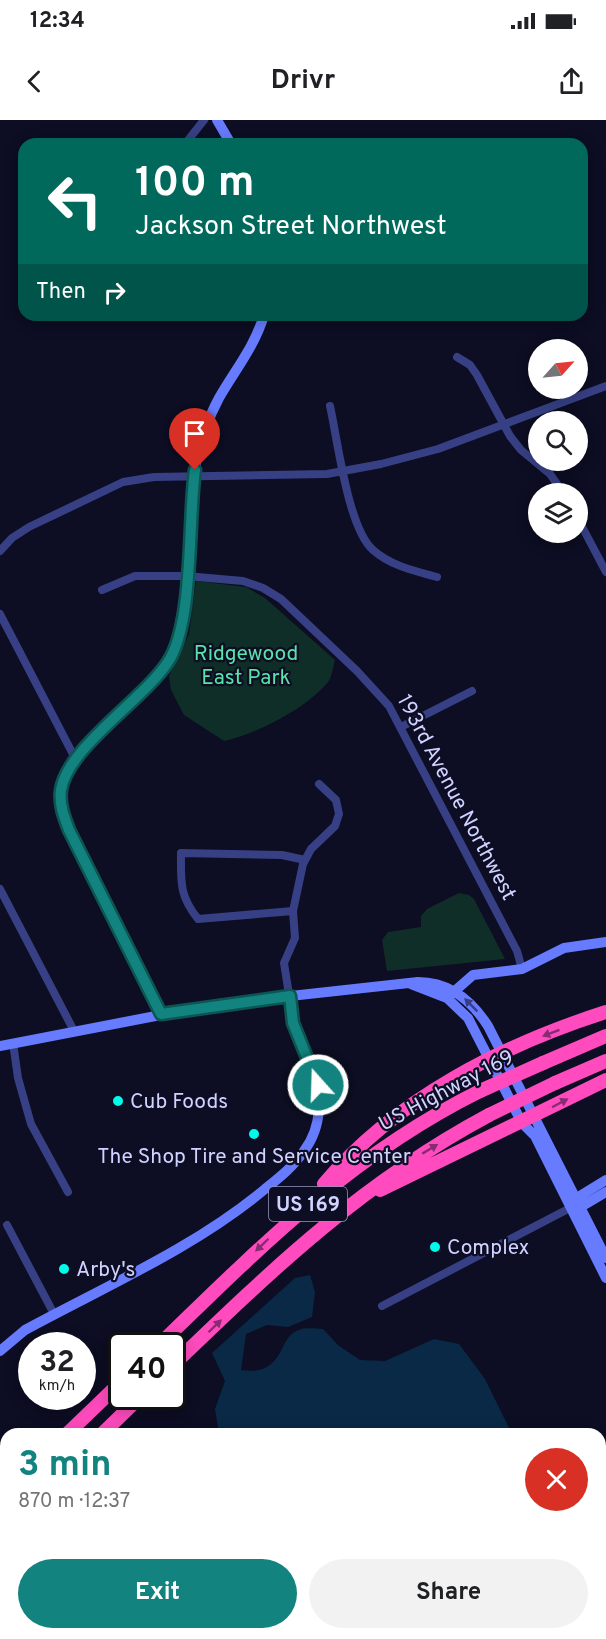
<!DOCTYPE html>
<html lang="en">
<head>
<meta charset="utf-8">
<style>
	:root { --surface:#fff; --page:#f2f2f2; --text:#202124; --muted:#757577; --accent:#12837e }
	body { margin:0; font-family:Overpass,sans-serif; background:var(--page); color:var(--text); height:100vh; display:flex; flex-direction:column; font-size:22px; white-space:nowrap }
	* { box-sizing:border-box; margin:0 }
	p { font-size:20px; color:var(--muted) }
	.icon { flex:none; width:33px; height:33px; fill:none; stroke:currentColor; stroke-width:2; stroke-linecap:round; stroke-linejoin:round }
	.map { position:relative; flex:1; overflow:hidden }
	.panel { position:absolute; left:0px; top:1308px; width:606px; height:212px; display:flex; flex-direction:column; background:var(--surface); border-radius:18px 18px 0 0; box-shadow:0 3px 15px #0003 }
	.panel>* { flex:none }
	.hud { position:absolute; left:18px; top:18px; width:570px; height:183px; border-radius:18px; box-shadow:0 3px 15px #0003; background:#00695c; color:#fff; overflow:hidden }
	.needle { width:39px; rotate:63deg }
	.buttons { position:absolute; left:528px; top:219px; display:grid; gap:12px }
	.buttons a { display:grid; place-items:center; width:60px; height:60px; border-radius:50%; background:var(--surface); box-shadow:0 3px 15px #0003; font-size:30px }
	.speed { position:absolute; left:18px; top:1212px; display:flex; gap:12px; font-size:30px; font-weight:700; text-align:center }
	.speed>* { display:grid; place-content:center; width:78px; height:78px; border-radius:50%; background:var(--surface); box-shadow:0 3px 15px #0003; line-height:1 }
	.speed small { font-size:15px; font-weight:400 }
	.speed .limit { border:3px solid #111; border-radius:9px; background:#fff; color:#111 }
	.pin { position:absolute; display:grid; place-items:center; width:51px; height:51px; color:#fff; margin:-62px -26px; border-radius:50% 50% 50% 0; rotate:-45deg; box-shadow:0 0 6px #0007 }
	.pin .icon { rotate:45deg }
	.me { position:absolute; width:66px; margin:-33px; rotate:340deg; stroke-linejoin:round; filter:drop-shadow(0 0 4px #0008) }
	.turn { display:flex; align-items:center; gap:21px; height:126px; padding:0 18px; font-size:27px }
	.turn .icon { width:78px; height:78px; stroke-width:2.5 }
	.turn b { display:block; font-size:42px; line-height:51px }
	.then { display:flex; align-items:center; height:57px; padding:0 18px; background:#0003; gap:12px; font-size:22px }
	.round { display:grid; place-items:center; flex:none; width:63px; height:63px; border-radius:32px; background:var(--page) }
	.summary { display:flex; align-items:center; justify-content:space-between; height:102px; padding:0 18px }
	h1 { font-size:36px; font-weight:700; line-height:45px; color:var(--accent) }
	.primary-button { display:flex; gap:12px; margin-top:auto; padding:12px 18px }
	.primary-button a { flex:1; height:69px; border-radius:36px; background:var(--accent); color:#fff; font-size:24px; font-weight:700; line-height:69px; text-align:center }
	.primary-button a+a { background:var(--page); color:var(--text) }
	.status { display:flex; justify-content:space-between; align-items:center; height:42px; padding:0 30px; background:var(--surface); direction:ltr }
	.status svg { height:16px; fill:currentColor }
	header { display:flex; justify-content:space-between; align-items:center; height:78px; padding:0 18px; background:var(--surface); font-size:27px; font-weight:700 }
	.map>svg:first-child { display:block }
</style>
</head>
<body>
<div class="status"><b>12:34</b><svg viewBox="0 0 49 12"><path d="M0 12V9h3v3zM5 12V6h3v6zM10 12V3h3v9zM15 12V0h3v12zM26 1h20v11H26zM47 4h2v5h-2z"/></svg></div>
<header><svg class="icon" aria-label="back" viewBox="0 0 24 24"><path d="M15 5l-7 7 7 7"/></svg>Drivr<svg class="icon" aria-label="share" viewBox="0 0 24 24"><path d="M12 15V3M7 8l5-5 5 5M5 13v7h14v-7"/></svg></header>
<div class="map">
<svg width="606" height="1519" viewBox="0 0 606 1519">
	<rect width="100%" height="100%" fill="#0d0d23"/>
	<path fill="#102e28" d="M196,461L246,467L265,478L335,540C333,547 332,557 328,562C306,589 256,614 224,621L184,595L171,570L169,556L189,514Z
		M459,773L469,775L474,779L505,839L387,851L382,820L388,812L421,807V796L427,789Z
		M600,1426L606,1436V1509L599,1519H574L565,1514H600Z"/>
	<path fill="#0a2946" d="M310,1155L315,1172L312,1197L288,1207L267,1205L246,1214L241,1250C286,1257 277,1216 299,1210C306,1207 316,1209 323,1209L339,1226L360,1240L385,1241L434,1219L459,1224L485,1259L511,1312L509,1314H219L215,1289L225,1261L212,1233L295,1158Z"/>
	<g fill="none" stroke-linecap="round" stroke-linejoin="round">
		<path stroke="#374084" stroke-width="8" d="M185,24L204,0
			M457,237L470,245L477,255L510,316L521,330L550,354L564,374
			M330,286C338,322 348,408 373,430C391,446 415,451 437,457
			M578,399L606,452
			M0,431L12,418L29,407L123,362L154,357L327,354L381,344L438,329L606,266
			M102,470L135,456H186L243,461L263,468L281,479L357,551L389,586L517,831L522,849
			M0,494L76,640
			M401,607L472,571
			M0,769L74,911
			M293,791L198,799C179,775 181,762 181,733L282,735L305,740
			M290,881L284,843L295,818L293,791L303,744L311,729L335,706L339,694L336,680L319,664
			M13,923L18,958L31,1004L68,1072
			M7,1105L54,1194
			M382,1186L570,1088
			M600,1376L606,1373
			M176,1514L183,1519
			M438,1519L441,1514"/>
		<path stroke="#677bff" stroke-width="10" d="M217,0L231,24
			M411,864L447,878L468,898L522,1003L535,1016L606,1158
			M449,876L473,855L522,849L564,828L606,822
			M161,894L69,710C64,697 59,684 61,670C67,626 146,579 170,539C196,495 185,400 195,347C200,323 207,300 219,278C235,250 255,226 264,195
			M0,926L218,884L418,862C449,862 472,881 488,906L606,1138
			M572,1085L575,1079L606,1060
			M573,1088H579L606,1072
			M0,1231L25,1210C106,1166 194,1128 265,1069C279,1058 294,1046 304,1031C313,1019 318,1004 319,989C323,951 295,921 290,884"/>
		<path stroke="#ff4bbe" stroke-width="14" d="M543,943L606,916
			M555,963L606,941
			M324,1064C395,979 503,925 606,892
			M380,1070L606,960
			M158,1226C260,1127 351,1035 480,971
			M172,1246C275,1147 362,1063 489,995
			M67,1314L122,1261
			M102,1314L141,1276
			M0,1381L6,1375
			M0,1412L6,1406"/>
		<path stroke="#ff4bbe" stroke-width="14" d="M480,971L543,943
			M489,995L555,963"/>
	</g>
	<defs><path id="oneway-solid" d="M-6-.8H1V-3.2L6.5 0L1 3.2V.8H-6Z" transform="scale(1.5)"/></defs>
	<use fill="#353e86" href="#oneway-solid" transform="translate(471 885) rotate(-135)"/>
	<g fill="#862c70">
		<use href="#oneway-solid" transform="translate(551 913) rotate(159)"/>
		<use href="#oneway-solid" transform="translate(560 983) rotate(-28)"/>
		<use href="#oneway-solid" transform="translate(430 1029) rotate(-31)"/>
		<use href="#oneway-solid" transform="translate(262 1125) rotate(136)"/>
		<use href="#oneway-solid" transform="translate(215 1206) rotate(-44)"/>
	</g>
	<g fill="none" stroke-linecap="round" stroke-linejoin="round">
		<g stroke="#0c5552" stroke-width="15">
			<path id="route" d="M195,350C188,399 194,503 168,542C144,579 67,628 61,670C59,684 64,697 69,710L161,894L290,876L293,903L318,965"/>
		</g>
		<use href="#route" stroke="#12837e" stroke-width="10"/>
	</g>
	<g fill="#00fbeb" stroke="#0d0d23" stroke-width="2">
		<circle cx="118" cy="981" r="6"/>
		<circle cx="254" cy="1014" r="6"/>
		<circle cx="435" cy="1127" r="6"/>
		<circle cx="64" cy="1149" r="6"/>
	</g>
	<g text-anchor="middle" stroke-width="4.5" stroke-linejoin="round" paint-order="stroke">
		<rect fill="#0d0d23" stroke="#9697bd" stroke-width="1.5" x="269" y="1067" width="78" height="34" rx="4.5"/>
		<g font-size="20" font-weight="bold" fill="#d0d2ff">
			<text x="308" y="1091">US 169</text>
		</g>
		<g font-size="21" fill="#58e3aa" stroke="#0d0d23">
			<text x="246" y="540">Ridgewood<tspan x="246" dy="24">East Park</tspan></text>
		</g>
		<g font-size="21" fill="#d0d2ff" stroke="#0d0d23">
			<text transform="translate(457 677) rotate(62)" y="7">193rd Avenue Northwest</text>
			<text transform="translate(446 970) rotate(-28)" y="7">US Highway 169</text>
		</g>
		<g font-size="21" fill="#d0d2ff" stroke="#0d0d23" text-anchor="start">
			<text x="130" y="988">Cub Foods</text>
			<text x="254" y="1043" text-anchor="middle">The Shop Tire and Service Center</text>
			<text x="447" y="1134">Complex</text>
			<text x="76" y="1156">Arby's</text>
		</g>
	</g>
</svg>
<div class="buttons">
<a><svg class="needle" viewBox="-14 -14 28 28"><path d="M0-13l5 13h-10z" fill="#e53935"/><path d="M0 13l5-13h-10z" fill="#757577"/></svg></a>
<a><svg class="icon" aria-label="search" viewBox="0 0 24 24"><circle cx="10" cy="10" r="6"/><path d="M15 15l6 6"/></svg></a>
<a><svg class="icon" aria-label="layers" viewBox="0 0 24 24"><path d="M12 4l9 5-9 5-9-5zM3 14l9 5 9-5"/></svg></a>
</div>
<div class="speed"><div>32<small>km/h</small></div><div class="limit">40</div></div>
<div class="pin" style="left:195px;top:350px;background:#d93025"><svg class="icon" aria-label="arrive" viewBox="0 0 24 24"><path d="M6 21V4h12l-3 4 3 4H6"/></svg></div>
<svg class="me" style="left:318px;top:965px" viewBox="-20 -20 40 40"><circle r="17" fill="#12837e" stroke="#fff" stroke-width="3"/><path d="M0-11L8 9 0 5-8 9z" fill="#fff"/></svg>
<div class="hud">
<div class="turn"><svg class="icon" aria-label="left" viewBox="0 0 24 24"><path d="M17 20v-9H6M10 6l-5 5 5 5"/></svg><div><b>100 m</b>Jackson Street Northwest</div></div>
<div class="then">Then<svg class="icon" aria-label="right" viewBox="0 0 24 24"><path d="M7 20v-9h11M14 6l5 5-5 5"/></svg></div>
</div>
<section class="panel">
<div class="summary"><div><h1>3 min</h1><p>870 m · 12:37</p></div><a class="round" style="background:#d93025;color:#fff"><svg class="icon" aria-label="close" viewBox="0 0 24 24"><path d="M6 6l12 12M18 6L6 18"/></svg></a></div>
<div class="primary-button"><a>Exit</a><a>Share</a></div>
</section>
</div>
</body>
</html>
